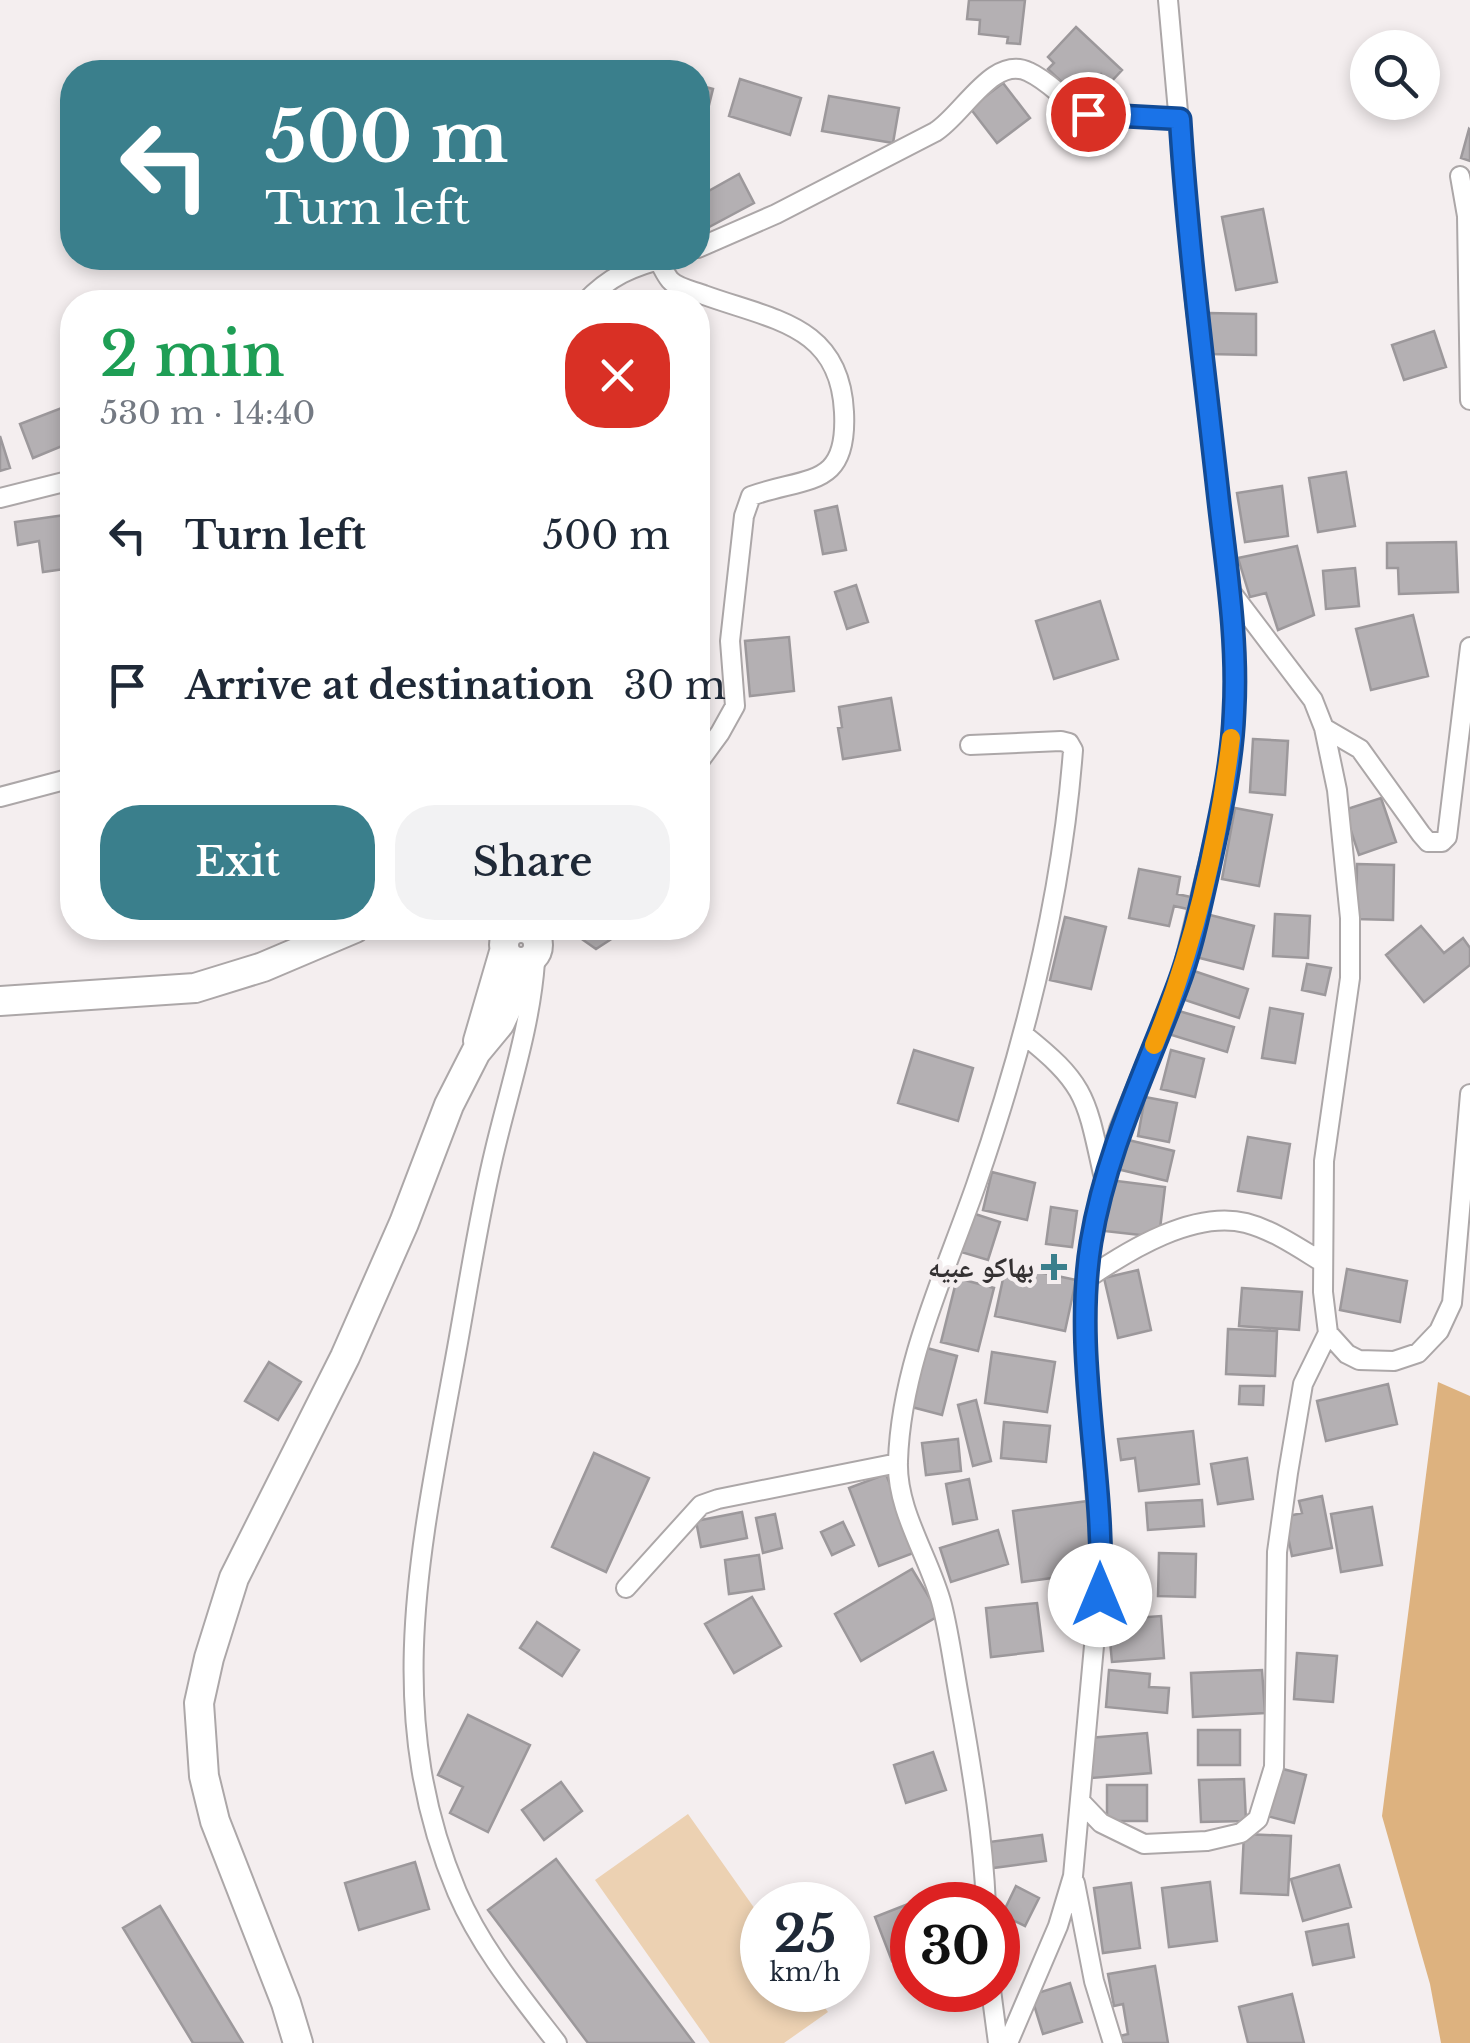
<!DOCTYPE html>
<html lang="en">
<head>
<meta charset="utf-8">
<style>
	:root { --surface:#fff; --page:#f2f2f3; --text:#1f2937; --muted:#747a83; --accent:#3a7f8c }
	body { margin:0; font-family:"Libre Baskerville","Noto Naskh Arabic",serif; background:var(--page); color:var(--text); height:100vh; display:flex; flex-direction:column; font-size:38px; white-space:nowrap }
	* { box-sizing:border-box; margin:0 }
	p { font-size:32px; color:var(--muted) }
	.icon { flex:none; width:55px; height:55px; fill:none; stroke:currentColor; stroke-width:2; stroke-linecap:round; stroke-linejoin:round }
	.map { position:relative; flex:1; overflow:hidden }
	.sheet { position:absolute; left:60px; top:290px; width:650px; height:650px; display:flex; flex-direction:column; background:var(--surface); border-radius:40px; box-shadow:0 5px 15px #0003 }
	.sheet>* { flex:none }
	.guide { position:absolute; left:60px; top:60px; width:650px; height:210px; border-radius:40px; box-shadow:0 5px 15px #0003; background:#3a7f8c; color:#fff; overflow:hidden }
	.buttons { position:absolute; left:1350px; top:30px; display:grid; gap:20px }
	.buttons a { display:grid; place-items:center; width:90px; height:90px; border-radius:50%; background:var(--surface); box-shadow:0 5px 15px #0003; font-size:50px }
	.speed { position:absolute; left:740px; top:1882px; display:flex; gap:20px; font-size:50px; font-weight:700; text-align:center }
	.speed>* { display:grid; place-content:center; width:130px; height:130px; border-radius:50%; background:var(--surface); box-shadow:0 5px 15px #0003; line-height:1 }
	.speed small { font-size:25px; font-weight:400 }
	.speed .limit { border:15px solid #d22; background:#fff; color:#111 }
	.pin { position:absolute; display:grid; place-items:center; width:85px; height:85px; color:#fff; margin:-42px; border:5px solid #fff; border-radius:50%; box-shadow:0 2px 10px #0007 }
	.me { position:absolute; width:110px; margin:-55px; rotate:0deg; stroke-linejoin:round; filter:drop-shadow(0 0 8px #0008) }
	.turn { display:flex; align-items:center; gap:35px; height:210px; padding:0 40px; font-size:45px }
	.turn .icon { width:130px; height:130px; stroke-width:2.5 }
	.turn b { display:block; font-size:70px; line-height:85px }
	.round { display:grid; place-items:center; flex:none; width:105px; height:105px; border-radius:40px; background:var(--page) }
	.overview { display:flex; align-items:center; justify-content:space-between; height:170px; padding:0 40px }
	h1 { font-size:60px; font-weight:600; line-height:75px; color:#1e9e55 }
	.cta { display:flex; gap:20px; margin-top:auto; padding:20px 40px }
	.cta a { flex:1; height:115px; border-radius:40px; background:var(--accent); color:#fff; font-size:40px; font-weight:600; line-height:115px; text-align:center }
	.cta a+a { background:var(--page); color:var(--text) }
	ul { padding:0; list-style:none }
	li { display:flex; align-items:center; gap:30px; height:150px; padding:0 40px }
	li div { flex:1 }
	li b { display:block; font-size:38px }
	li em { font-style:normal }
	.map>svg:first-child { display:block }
</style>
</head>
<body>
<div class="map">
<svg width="1470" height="2043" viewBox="0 0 1470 2043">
	<rect width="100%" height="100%" fill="#f4eeef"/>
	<path fill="#ecd1b2" d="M688,1814L762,1919V1990H812L828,2012L784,2043H710L595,1880Z"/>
	<path fill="#ddb27f" d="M1438,1382L1470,1396V2043H1441L1430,1984L1382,1816Z"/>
	<path fill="#b4b0b3" stroke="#9c989b" stroke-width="2.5" d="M969,0H1025L1020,44L1007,43L1008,37L979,34L980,20L967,19Z
		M1076,27L1122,70L1110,83L1101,74L1091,85L1085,79L1072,92L1048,69L1054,63L1048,57Z
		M740,79L801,98L790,135L729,116Z
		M1003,83L1030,118L997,143L970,108Z
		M698,85L713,89L704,125L698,124Z
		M829,96L899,108L893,143L822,131Z
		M1100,126L1102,138L1066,142L1065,130Z
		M1469,129L1470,130V161L1461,158Z
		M739,174L754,203L698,233V197Z
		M1263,209L1277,282L1236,290L1222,217Z
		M1208,313L1256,314V355L1208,354Z
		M1434,331L1446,367L1404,380L1392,345Z
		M72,404V442L33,458L20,424Z
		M0,436L10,468L0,471Z
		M1346,472L1355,526L1318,532L1309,478Z
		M1282,486L1288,536L1245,542L1237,493Z
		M837,506L846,550L823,554L815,511Z
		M72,514V568L43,572L39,541L18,545L15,522Z
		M1456,542L1458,592L1399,594L1398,568H1387V543Z
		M1297,546L1314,615L1278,630L1266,593L1250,597L1238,558Z
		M1355,568L1359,606L1326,609L1323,571Z
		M856,585L868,622L847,629L835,592Z
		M1100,601L1118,659L1054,679L1036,621Z
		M1413,615L1428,676L1371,690L1356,629Z
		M789,637L794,691L750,696L745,641Z
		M891,698L900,750L843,759L838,728L842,727L839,707Z
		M1253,739L1288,741L1285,795L1250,792Z
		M1381,798L1396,842L1359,855L1344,810Z
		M1235,808L1272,815L1259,886L1222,879Z
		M1357,864L1394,865L1393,920L1356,919Z
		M1139,869L1180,877L1177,894L1200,899L1197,911L1174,906L1169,926L1129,918Z
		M1206,914L1254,926L1243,969L1196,957Z
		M1275,914L1310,916L1308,958L1273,956Z
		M1065,917L1106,927L1091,989L1050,980Z
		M1421,926L1444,953L1463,938L1470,948V965L1424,1002L1386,955Z
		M581,928H605L616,936L596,949L576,935Z
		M1307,964L1331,968L1325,995L1302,990Z
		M1188,969L1248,989L1239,1018L1179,998Z
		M1270,1008L1303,1014L1295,1063L1262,1058Z
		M1172,1009L1234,1027L1227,1052L1165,1033Z
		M914,1050L973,1068L958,1121L898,1103Z
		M1171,1050L1204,1059L1195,1097L1161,1089Z
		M1145,1097L1177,1103L1169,1142L1138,1136Z
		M1248,1137L1290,1144L1281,1198L1238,1191Z
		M1120,1138L1174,1151L1167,1181L1113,1168Z
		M992,1172L1035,1183L1027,1220L983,1210Z
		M1109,1180L1165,1187L1159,1237L1104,1231Z
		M1051,1207L1077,1211L1072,1247L1046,1244Z
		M972,1213L1000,1222L988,1260L961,1252Z
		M1006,1265L1076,1280L1065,1331L995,1316Z
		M1347,1269L1407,1281L1400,1322L1340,1310Z
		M1138,1270L1151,1330L1118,1338L1104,1278Z
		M957,1278L994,1288L978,1351L941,1342Z
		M1242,1288L1302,1292L1299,1330L1239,1326Z
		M1228,1329L1277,1331L1275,1376L1226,1374Z
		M923,1347L957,1356L942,1415L908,1406Z
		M992,1352L1055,1362L1047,1412L985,1403Z
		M269,1362L301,1382L278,1420L245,1401Z
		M1388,1384L1397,1424L1326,1441L1317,1401Z
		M1240,1386H1264L1263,1405L1239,1404Z
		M976,1400L991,1461L973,1466L958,1405Z
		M1004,1422L1050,1426L1046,1462L1001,1458Z
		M1193,1431L1199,1484L1139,1491L1135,1458L1121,1460L1118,1439Z
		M958,1439L961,1471L926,1475L922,1443Z
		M594,1453L649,1478L606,1572L552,1547Z
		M1247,1458L1253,1499L1218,1504L1211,1464Z
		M886,1474L916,1552L879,1566L849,1488Z
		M969,1479L977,1519L953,1524L946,1484Z
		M1322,1496L1332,1548L1292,1556L1284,1517L1302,1513L1299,1501Z
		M1202,1500L1204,1526L1148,1530L1146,1503Z
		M1088,1501L1097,1572L1022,1582L1013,1511Z
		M1372,1507L1382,1565L1341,1572L1331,1514Z
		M742,1512L747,1538L701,1547L696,1521Z
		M775,1514L782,1548L763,1553L756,1518Z
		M843,1522L854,1545L832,1555L821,1532Z
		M998,1530L1008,1564L951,1582L940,1548Z
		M1159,1553L1196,1554L1195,1597L1158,1596Z
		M759,1555L764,1589L729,1594L725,1560Z
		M912,1569L940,1615L861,1661L835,1614Z
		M1058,1588L1075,1589L1073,1617L1056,1615Z
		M752,1597L781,1646L734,1673L705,1624Z
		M1037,1603L1043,1651L991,1657L986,1608Z
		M1161,1616L1164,1658L1112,1662L1108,1620Z
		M537,1622L579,1650L562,1676L520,1648Z
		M1297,1653L1337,1656L1333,1702L1294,1699Z
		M1109,1670L1150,1674L1149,1687L1169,1688L1167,1713L1106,1707Z
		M1262,1670L1265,1713L1193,1717L1191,1673Z
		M468,1715L530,1745L488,1832L450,1813L463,1787L438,1775Z
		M1198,1730H1240V1765H1198Z
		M1147,1733L1151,1773L1092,1778L1089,1738Z
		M933,1752L946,1790L906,1803L894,1765Z
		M1279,1768L1306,1775L1294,1823L1267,1816Z
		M1244,1779L1246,1821L1201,1822L1199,1780Z
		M561,1782L582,1811L544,1840L522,1810Z
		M1107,1785H1147V1821H1107Z
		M1244,1834L1291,1836L1288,1895L1241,1893Z
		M1042,1835L1046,1861L993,1868L989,1842Z
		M556,1859L694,2043H588L488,1910Z
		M415,1862L429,1909L359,1930L345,1883Z
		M1339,1865L1351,1907L1303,1921L1291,1879Z
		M1210,1882L1217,1941L1169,1947L1162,1888Z
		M1131,1883L1140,1948L1103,1953L1094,1888Z
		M1016,1886L1039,1898L1025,1926L1002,1915Z
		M918,1900L920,1905H912V1953L892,1961L875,1917Z
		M160,1906L243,2043H193L123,1928Z
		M1348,1924L1354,1957L1313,1965L1306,1932Z
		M1155,1966L1168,2043H1121L1120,2036L1128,2034L1123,2004L1114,2006L1108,1974Z
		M1070,1983L1082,2022L1043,2034L1031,1995Z
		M1292,1994L1304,2043H1248L1239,2007Z"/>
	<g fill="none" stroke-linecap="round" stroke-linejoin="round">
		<g stroke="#aca7a8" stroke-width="22">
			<path id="street" d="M1460,176L1467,216L1470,400
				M698,248L776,214L935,132C963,115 993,54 1029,72C1051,82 1066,103 1088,113L1179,119
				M658,260C662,266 665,274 670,280C677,288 694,291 704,295C773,320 840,325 844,412C848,489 807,476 751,496L744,516L730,641L735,706L720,733L698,763
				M585,302C609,277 632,266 667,258
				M0,498L72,480
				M1231,592L1313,700L1324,728L1337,790L1350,918V978L1324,1161L1323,1292L1328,1333L1347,1354L1359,1360L1394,1361L1418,1353L1439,1331L1452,1303L1470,1094
				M1324,728L1360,749L1421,834L1428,842H1442L1447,837L1470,647
				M970,745L1061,741L1069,743L1073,750C1062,898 1025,1044 976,1185C945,1274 901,1365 898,1461C896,1511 930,1558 942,1605C950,1637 954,1670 960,1702C972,1770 983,1836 986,1905
				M0,797L72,778
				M535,934L541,928
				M535,962C530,1031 507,1095 492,1162C476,1231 466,1301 453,1370C420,1551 382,1715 457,1892C481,1948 520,1995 557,2043
				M1023,1034C1086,1084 1086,1097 1103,1174
				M1088,1278C1129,1250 1194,1210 1246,1223C1273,1230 1299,1248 1322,1262
				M626,1588L701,1505L718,1499L898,1463
				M1080,1801L1101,1823L1144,1844L1207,1841L1241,1833L1258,1819L1274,1767L1277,1552L1288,1473L1303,1384L1328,1333
				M1075,1883L1094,1981L1113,2043
				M991,1990L998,2043
				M1008,2043L1058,1926L1073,1876L1101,1569L1086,1362L1085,1301L1091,1244L1104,1180L1119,1129L1180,981L1224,799L1234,715L1235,658L1231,592L1195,302L1168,0"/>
		</g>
		<g stroke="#aca7a8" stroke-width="32">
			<path id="secondary" d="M504 945a17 17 0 1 1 34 0a17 17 0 1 1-34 0Z
				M0,1001L195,988L263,967L355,928
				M478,1041L504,952
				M298,2043L286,2003L215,1821L204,1776L199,1703L209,1658L234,1578L345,1357L404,1223L449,1105L476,1052L500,1023L528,962"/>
		</g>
		<use href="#street" stroke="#fff" stroke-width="18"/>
		<use href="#secondary" stroke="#fff" stroke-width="28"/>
	</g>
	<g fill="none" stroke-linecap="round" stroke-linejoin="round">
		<g stroke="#114b97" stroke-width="25">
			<path id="route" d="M1088,114L1180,119C1188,247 1205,374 1219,502C1227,572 1238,641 1234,712C1232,765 1220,817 1209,868C1200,907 1192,948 1178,985C1146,1071 1106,1151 1091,1242C1072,1359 1106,1477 1100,1595"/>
		</g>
		<use href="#route" stroke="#1a73e8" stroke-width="18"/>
		<path stroke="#f59e0b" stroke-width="18" d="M1154,1045C1194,947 1218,843 1231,738"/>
	</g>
	<path fill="#3a7f8c" stroke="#f4eeef" stroke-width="4" d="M1049 1252h10v10h10v10h-10v10h-10v-10h-10v-10h10z"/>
	<g text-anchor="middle" stroke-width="9" stroke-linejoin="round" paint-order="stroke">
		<g font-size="28" font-weight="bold" fill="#343132" stroke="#f4eeef" text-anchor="end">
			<text x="1034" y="1277">بهاكو عبيه</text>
		</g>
	</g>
</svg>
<div class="buttons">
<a><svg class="icon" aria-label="search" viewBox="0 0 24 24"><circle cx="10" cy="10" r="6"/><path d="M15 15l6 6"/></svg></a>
</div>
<div class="speed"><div>25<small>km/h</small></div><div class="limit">30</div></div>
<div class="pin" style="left:1088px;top:114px;background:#d93025"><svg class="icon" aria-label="arrive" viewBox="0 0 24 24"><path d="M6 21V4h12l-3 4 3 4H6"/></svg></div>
<svg class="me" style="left:1100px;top:1595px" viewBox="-20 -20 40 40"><circle r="19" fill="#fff"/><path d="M0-13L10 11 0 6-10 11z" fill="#1a73e8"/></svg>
<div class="guide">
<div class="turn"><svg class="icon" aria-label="left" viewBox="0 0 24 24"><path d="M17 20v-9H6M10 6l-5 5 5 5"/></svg><div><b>500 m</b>Turn left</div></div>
</div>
<section class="sheet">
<div class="overview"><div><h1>2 min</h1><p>530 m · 14:40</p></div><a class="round" style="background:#d93025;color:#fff"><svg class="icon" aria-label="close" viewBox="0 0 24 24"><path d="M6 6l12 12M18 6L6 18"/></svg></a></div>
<ul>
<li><svg class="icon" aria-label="left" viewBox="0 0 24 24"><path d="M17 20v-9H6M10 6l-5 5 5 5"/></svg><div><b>Turn left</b></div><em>500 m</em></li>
<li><svg class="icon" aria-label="arrive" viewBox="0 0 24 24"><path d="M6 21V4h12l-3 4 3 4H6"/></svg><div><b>Arrive at destination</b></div><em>30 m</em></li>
</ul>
<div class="cta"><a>Exit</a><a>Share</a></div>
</section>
</div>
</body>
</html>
